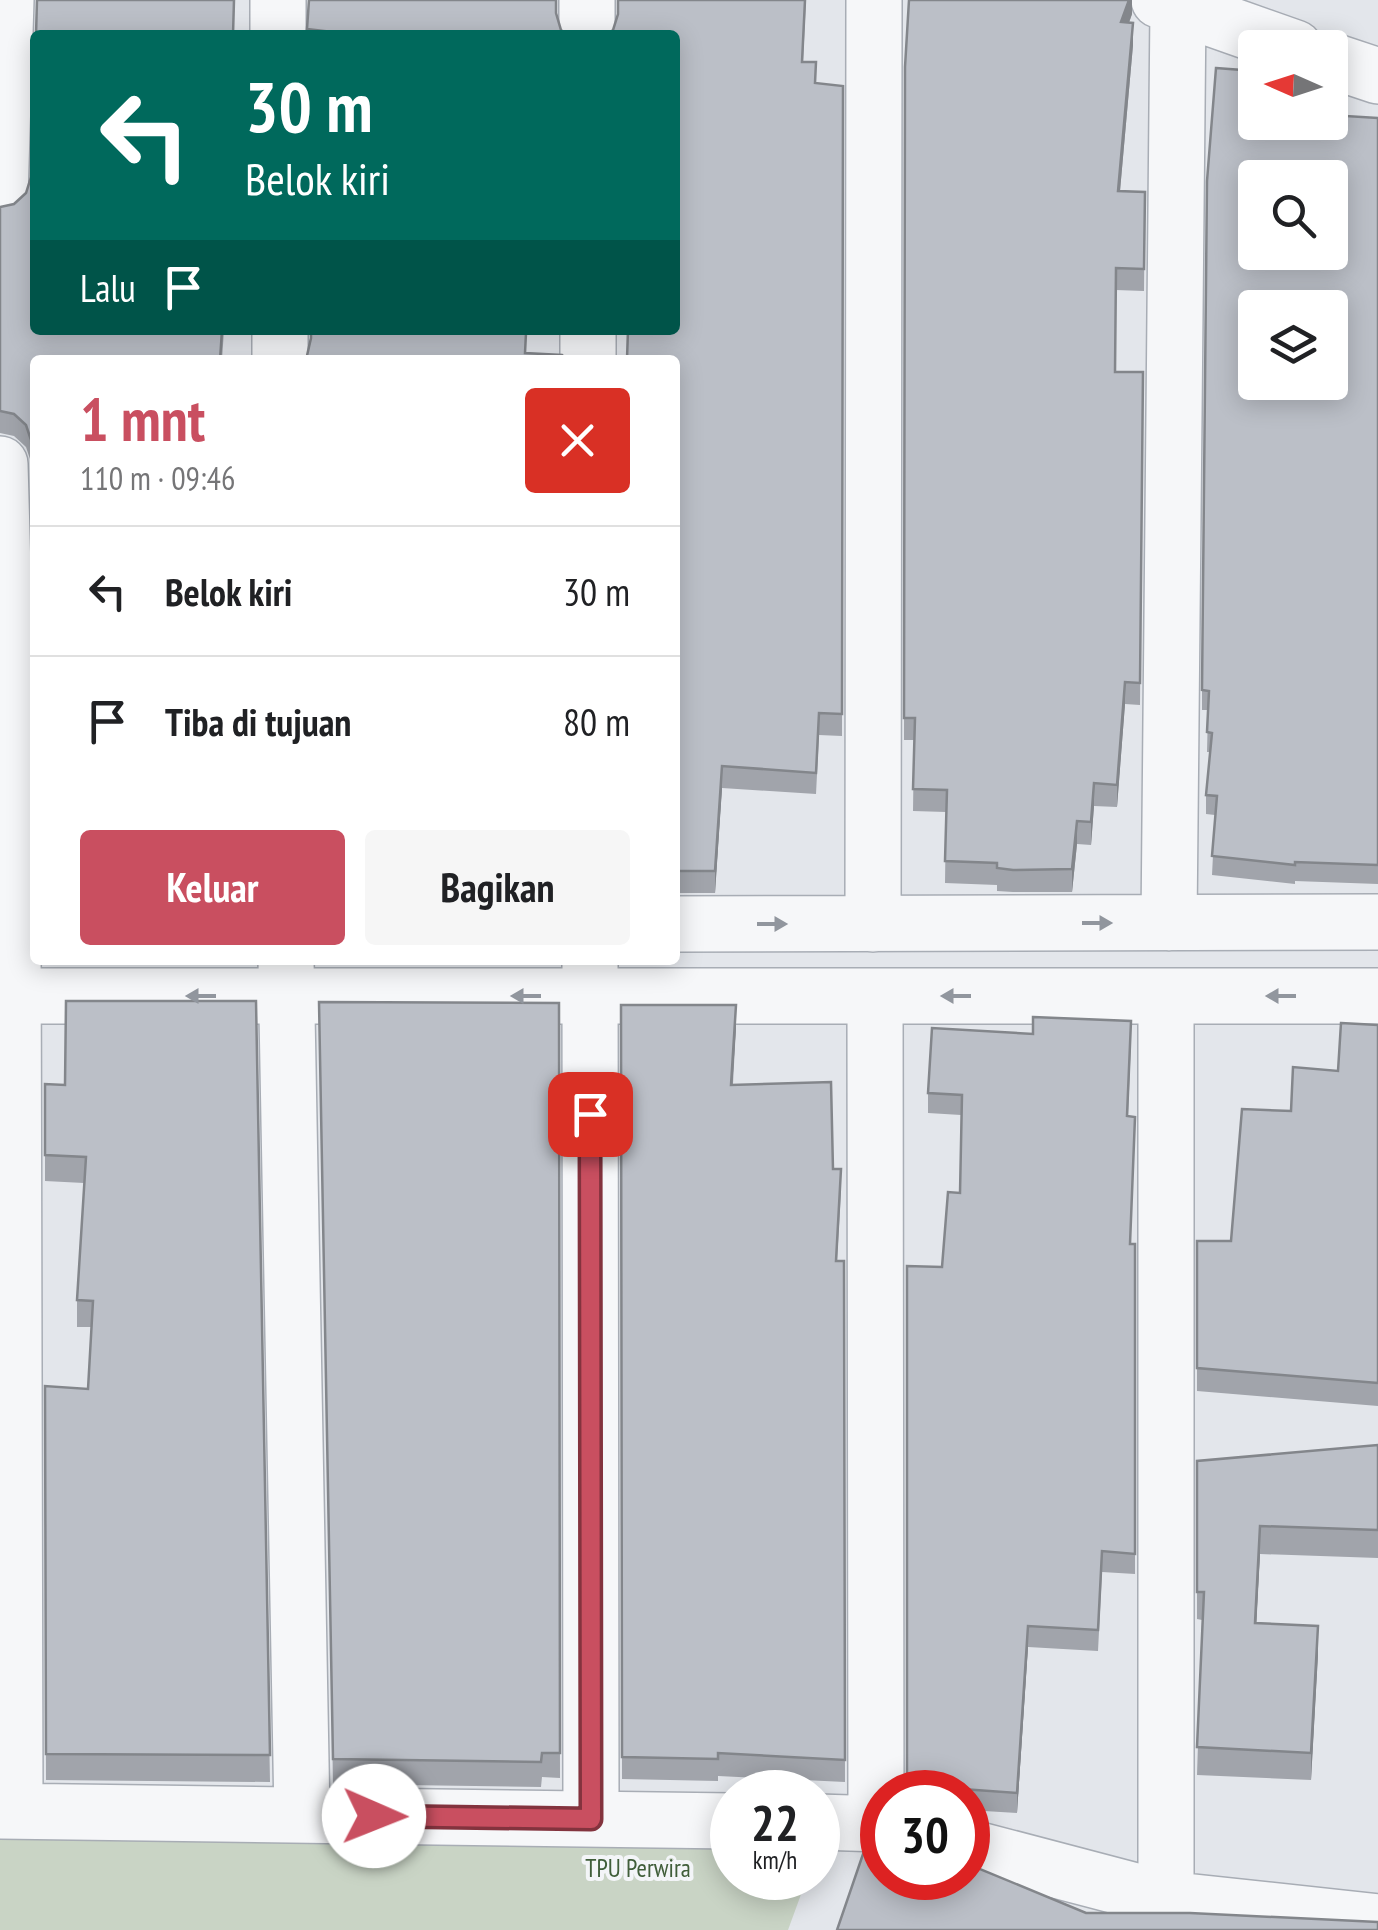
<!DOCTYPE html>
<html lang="id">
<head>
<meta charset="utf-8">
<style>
	:root { --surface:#fff; --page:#f6f6f6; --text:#202124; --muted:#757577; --line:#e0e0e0; --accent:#c94f60 }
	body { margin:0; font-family:"PT Sans Narrow",sans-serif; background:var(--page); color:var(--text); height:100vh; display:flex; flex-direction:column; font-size:38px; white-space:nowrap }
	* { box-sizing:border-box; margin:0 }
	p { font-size:32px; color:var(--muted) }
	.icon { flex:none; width:55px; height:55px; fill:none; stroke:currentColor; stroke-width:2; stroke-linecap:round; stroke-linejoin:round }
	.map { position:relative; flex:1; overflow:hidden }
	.drawer { position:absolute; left:30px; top:355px; width:650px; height:610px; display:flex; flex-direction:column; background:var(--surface); border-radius:10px; box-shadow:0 5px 25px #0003 }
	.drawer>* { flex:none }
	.top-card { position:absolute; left:30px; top:30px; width:650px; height:305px; border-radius:10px; box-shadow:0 5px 25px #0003; background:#00695c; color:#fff; overflow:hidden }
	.needle { width:65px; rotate:273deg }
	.tools { position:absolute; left:1238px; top:30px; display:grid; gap:20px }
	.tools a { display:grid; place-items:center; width:110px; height:110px; border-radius:10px; background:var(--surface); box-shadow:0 5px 25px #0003; font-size:50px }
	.speed { position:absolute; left:710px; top:1770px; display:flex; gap:20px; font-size:50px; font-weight:700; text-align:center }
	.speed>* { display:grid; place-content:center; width:130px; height:130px; border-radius:50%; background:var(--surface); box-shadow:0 5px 25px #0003; line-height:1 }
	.speed small { font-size:25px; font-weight:400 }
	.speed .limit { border:15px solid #d22; background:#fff; color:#111 }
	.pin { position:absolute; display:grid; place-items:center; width:85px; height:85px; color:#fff; margin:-42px; border-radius:20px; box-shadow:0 5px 15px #0006 }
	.me { position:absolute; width:110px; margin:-55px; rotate:91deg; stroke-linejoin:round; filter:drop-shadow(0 0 8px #0008) }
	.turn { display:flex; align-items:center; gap:35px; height:210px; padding:0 50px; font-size:45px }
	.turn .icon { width:130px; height:130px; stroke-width:2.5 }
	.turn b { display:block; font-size:70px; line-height:85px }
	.then { display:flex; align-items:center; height:95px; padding:0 50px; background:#0003; gap:20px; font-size:38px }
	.round { display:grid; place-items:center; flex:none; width:105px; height:105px; border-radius:10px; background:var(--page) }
	.summary { display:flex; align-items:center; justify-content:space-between; height:170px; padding:0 50px }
	h1 { font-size:60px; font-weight:700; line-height:75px; color:var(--accent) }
	.cta { display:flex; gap:20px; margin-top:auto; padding:20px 50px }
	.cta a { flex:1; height:115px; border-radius:10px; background:var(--accent); color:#fff; font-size:40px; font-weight:700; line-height:115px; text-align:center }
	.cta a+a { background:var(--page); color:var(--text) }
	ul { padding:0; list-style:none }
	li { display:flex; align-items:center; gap:30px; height:130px; padding:0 50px; border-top:2px solid var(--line) }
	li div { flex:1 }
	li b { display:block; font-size:38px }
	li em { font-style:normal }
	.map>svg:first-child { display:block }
</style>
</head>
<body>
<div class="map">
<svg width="1378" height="1930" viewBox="0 0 1378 1930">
	<rect width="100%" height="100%" fill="#e3e6eb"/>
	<path fill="#c9d4c5" d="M732,1803V1878H807L788,1930H0V1814Z"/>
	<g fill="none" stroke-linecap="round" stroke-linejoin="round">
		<g stroke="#a8adb5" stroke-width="58">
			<path id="street" d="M278,0V35
				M587,0V35
				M1159,0L1295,48
				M1330,60L1378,76
				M0,198L6,0
				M280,330V360
				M588,330V360
				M0,464L13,926L15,1811
				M1169,923L1178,7
				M675,924L1378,922
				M873,924L874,0
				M286,960L302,1815
				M590,962L591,1819
				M0,996H1378
				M875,996L876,1823
				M1166,996V1899
				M0,1811L732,1821
				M818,1822L882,1824
				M968,1847L1166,1899L1378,1922"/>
		</g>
		<use href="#street" stroke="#f6f7f9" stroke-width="55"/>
	</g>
	<path fill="#a1a4ab" d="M309,0L556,14L561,30L566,35H307Z
		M618,0H806L803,62L816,83L843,86L842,736L819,735L816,794L722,788L715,893H675V360L627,359L675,330L613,30L618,14Z
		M1132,0V14L1129,23L1133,45L1120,191L1145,192L1144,291L1116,290L1115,372H1143L1140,705L1125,704L1117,807L1094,806L1091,845L1077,844L1072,892H1013L997,891V885L945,883L946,812L913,811L914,740H904L905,67Z
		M1378,118V884L1295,881V884L1212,875L1215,815L1206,814V795L1210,752H1207L1208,710H1202V690L1255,122Z
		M14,204L35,330H224L222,360H35V586L31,462L26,447L14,436L0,433V207Z
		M256,1001L270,1782L46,1780L45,1386L88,1389L91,1327H77V1300L84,1183L45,1181V1084L65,1085Z
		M319,1002L559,1003L560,1778L542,1777L541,1787L333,1784Z
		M621,1005L736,1027L733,1084L833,1169L841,1191L837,1261H844L845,1782L718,1776V1781L622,1779Z
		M1378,1025V1406L1197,1391V1241H1231L1291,1111L1338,1071Z
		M1131,1042L1128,1116L1131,1244H1135V1574L1102,1572L1098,1651L1028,1647L1017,1813L968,1810V1792H907V1266L942,1267L960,1193L961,1115L928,1113V1093Z
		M1378,1445V1558L1260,1554L1256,1623L1318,1654L1311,1780L1197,1775L1202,1620L1197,1619V1461Z"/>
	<path fill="#83868b" d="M1129,0H1132V14L1121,44V22Z
		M1133,23V45L1118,213V191Z
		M1125,682V704L1117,807V785Z
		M722,766V788L715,893V871Z
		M1094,783V806L1091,845V822Z
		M1077,821V844L1072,892V869Z
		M736,1005V1027L731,1107V1085Z
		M1260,1526V1554L1255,1650V1623Z
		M1028,1626V1647L1017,1813V1793Z
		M1318,1626V1654L1311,1780V1753Z"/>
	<path fill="#bbbfc7" stroke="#83868b" stroke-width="2.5" fill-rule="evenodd" d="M37,0H234L233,35H36Z
		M309,0H556V13L561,30L566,35H325V31L307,29Z
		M618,0H805L802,62H816L815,83L843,86L842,714L819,713L816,773L722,766L715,871H675V360H609L611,358L627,359L628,330H675V35H608L613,30L618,14Z
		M909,0H1129L1121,22L1133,23L1118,191L1145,192L1144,269L1116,268L1115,372H1143L1140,683L1125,682L1117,785L1094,783L1091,822L1077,821L1072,869L1013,870L997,868V863L945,861L947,790L913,789L915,718H904L905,67Z
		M35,52V330H222L220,360H35V564L31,440L26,425L14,414L0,411V207L14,204L26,193L31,177Z
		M1216,68L1255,71V122H1330V115L1378,118V865L1295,862V865L1212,856L1217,796L1206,795L1212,733L1207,732L1209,691L1202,690L1207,181ZM1255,178H1330V252H1255ZM1255,308H1330V382H1255Z
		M311,330H495L526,333L525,353L562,355L567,360H306L311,338Z
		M66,1001H256L270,1755L46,1754L45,1386L88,1389L93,1301L77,1300L86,1157L45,1155V1084L65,1085Z
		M319,1002L559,1003L560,1753H542L541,1762L333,1759Z
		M621,1005H736L731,1085L831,1082L833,1169H841L836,1261H844L845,1760L718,1753V1759L622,1757Z
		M1033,1017L1131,1021L1127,1116L1135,1117L1130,1244H1135V1554L1102,1551L1098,1630L1028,1626L1017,1793L907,1785V1266L942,1267L948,1192L960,1193L962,1095L928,1093L932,1028L1033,1034Z
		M1341,1023L1378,1025V1383L1197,1368V1241H1231L1242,1109L1291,1111L1293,1067L1338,1071Z
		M1378,1445V1530L1260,1526L1255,1623L1318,1626L1311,1753L1197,1747L1204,1592H1197V1461Z
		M873,1825L882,1829V1878H968V1864L1086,1913H1190L1378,1922V1930H837Z"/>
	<defs><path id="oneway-solid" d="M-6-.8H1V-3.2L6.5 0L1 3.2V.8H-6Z" transform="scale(2.5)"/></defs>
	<g fill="#91969e">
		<use href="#oneway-solid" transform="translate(1097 923)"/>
		<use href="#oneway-solid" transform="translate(772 924)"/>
		<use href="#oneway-solid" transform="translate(201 996) rotate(-180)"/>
		<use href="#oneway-solid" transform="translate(526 996) rotate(180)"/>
		<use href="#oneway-solid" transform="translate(956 996) rotate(-180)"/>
		<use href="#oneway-solid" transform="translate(1281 996) rotate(180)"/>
	</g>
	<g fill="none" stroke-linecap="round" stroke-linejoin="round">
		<g stroke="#83333e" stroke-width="25">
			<path id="route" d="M374,1816L591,1819L590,1114"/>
		</g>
		<use href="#route" stroke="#c94f60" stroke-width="18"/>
	</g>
	<g text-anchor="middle" stroke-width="8" stroke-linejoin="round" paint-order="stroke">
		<g font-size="25" fill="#405e3a" stroke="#f3f5f8">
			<text x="638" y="1877">TPU Perwira</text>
		</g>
	</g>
</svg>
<div class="tools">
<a><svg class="needle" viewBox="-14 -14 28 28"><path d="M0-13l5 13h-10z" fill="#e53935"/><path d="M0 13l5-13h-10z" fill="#757577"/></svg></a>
<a><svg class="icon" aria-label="search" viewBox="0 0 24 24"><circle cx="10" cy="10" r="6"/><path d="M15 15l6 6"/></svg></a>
<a><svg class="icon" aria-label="layers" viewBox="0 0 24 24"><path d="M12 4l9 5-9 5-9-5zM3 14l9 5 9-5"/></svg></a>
</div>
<div class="speed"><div>22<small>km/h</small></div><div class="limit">30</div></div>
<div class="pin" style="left:590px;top:1114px;background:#d93025"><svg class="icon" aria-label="arrive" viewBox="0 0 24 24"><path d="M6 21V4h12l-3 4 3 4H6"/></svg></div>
<svg class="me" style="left:374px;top:1816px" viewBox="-20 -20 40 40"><circle r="19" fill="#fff"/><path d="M0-13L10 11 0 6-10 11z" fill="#c94f60"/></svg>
<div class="top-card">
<div class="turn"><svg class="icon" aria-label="left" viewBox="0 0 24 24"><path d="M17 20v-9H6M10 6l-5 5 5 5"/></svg><div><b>30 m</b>Belok kiri</div></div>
<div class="then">Lalu<svg class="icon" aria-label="arrive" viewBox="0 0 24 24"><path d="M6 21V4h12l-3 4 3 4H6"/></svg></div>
</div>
<section class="drawer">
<div class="summary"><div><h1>1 mnt</h1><p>110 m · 09:46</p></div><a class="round" style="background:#d93025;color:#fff"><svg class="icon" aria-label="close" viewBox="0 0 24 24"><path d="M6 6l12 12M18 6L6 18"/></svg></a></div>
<ul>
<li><svg class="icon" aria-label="left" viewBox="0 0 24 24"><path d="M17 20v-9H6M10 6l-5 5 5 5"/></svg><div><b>Belok kiri</b></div><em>30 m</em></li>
<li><svg class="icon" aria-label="arrive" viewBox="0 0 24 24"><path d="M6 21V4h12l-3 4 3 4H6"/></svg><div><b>Tiba di tujuan</b></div><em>80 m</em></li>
</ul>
<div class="cta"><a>Keluar</a><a>Bagikan</a></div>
</section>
</div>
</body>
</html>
